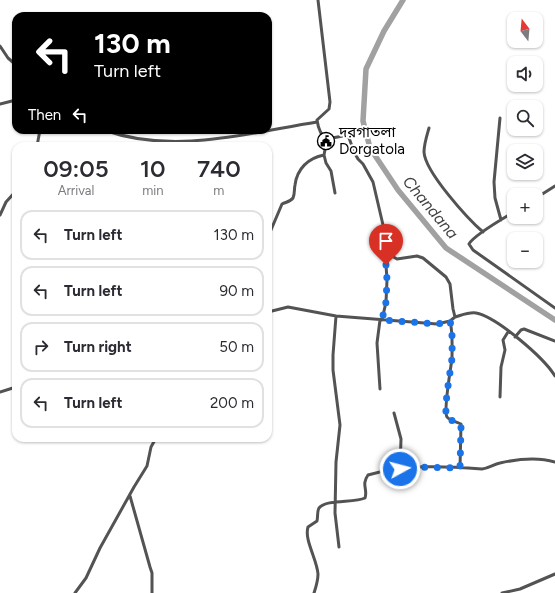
<!DOCTYPE html>
<html lang="en">
<head>
<meta charset="utf-8">
<style>
	:root { --surface:#fff; --page:#f7f7f7; --text:#2b2b33; --muted:#7c7c81; --line:#e1e1e2 }
	body { margin:0; font-family:Figtree,"Noto Sans Bengali",sans-serif; background:var(--page); color:var(--text); height:100vh; display:flex; flex-direction:column; font-size:15px; white-space:nowrap }
	* { box-sizing:border-box; margin:0 }
	p { font-size:13px; color:var(--muted) }
	.icon { flex:none; width:22px; height:22px; fill:none; stroke:currentColor; stroke-width:2; stroke-linecap:round; stroke-linejoin:round }
	.map { position:relative; flex:1; overflow:hidden }
	.side { position:absolute; left:12px; top:142px; width:260px; height:300px; display:flex; flex-direction:column; background:var(--surface); border-radius:12px; box-shadow:0 1px 3px #0004 }
	.side>* { flex:none }
	.banner { position:absolute; left:12px; top:12px; width:260px; height:122px; border-radius:12px; box-shadow:0 1px 3px #0004; background:#000; color:#fff; overflow:hidden }
	.needle { width:26px; rotate:344deg }
	.tools { position:absolute; left:507px; top:12px; display:grid; gap:8px }
	.tools a { display:grid; place-items:center; width:36px; height:36px; border-radius:8px; background:var(--surface); box-shadow:0 1px 3px #0004; font-size:20px }
	.pin { position:absolute; display:grid; place-items:center; width:34px; height:34px; color:#fff; margin:-41px -17px; border-radius:50% 50% 50% 0; rotate:-45deg; box-shadow:0 0 4px #0007 }
	.pin .icon { rotate:45deg }
	.me { position:absolute; width:44px; margin:-22px; rotate:83deg; stroke-linejoin:round; filter:drop-shadow(0 0 3px #0008) }
	.turn { display:flex; align-items:center; gap:14px; height:84px; padding:0 16px; font-size:18px }
	.turn .icon { width:52px; height:52px; stroke-width:2.5 }
	.turn b { display:block; font-size:28px; line-height:34px }
	.then { display:flex; align-items:center; height:38px; padding:0 16px; background:#0003; gap:8px; font-size:15px }
	.eta { display:flex; justify-content:space-evenly; align-items:center; height:68px; text-align:center }
	.eta b { font-size:24px; font-weight:600; line-height:28px }
	ul { padding:0; list-style:none }
	li { display:flex; align-items:center; gap:12px; height:50px; margin:0 8px 6px; padding:0 8px; border:2px solid var(--line); border-radius:12px }
	li div { flex:1 }
	li b { display:block; font-size:15px }
	li em { font-style:normal }
	.map>svg:first-child { display:block }
</style>
</head>
<body>
<div class="map">
<svg width="555" height="593" viewBox="0 0 555 593">
	<rect width="100%" height="100%" fill="#fff"/>
	<g fill="none" stroke-linecap="round" stroke-linejoin="round">
		<path stroke="#a1a1a1" stroke-width="5.5" d="M403,0L384,31L366,69L363,121L370,148L398,190L446,248L555,320"/>
		<path stroke="#535353" stroke-width="3" d="M318,0L330,102L329,109L317,120C318,127 321,136 327,139L348,135L354,152L358,159L363,164L373,182L390,255L397,259L417,256L423,258L446,277L450,284L453,309L455,317C462,315 469,312 476,313C497,317 544,358 555,376
			M0,46L8,58L16,65
			M0,104L16,100
			M500,118L494,182L495,198L501,220
			M429,128C427,135 424,144 424,152C425,172 468,219 483,232
			M104,130C173,155 248,133 317,122
			M37,146L40,130
			M324,155L326,163L331,171L335,193
			M536,198L555,186
			M514,212C504,218 474,235 469,244L473,250L555,308
			M0,215L6,202L16,191
			M268,237L282,204C286,202 290,202 293,198C295,194 294,189 295,185C297,169 308,158 324,155L327,139
			M268,312L288,307L336,316L437,324L450,321L455,317
			M336,316L333,355V370L340,425L336,462L335,513L339,547
			M380,320L377,343L380,389
			M382,320L386,302L387,280L386,265L390,255
			M450,321C453,333 452,346 452,358C451,368 443,411 447,417C449,420 457,422 461,424L460,468
			M515,337L521,330L524,329L555,341
			M0,392L16,387
			M500,397L501,367L505,350L503,340L508,332
			M394,413L401,439L400,469
			M130,496L150,567L152,573V593
			M75,593L86,578L100,548L134,487L147,466L151,447L156,438
			M314,593C316,587 318,581 318,574C317,559 304,540 308,527L317,521C318,517 317,511 319,508C326,499 354,503 365,498C368,489 361,485 368,475C404,464 445,466 482,469C489,468 494,464 500,463C518,459 538,457 555,462
			M502,593L520,589L555,574"/>
	</g>
	<g fill="none" stroke-linecap="round" stroke-linejoin="round">
		<path stroke="#1a73e8" stroke-width="7" stroke-dasharray="0 12.6" d="M386,265L387,280L386,302L382,320L437,324L450,321C453,333 452,346 452,358C451,368 443,411 447,417C449,420 457,422 460,424L461,427L460,468L419,467L400,469"/>
	</g>
	<defs>
		<g id="civic-ring" transform="scale(0.9)"><circle r="9.5" fill="#fff" stroke="#000" stroke-width="1.5"/><path d="M-.6-6.5H3V-4.5H.6V-3L4-1V1h2V6H-6V1h2V-1L-.6-3ZM-1.2 2.5V6h2.4V2.5Z" fill="#000"/></g>
	</defs>
	<g fill-rule="evenodd">
		<use href="#civic-ring" x="326" y="141"/>
	</g>
	<g text-anchor="middle" stroke-width="4" stroke-linejoin="round" paint-order="stroke">
		<g font-size="15" fill="#000" stroke="#fff" text-anchor="start">
			<text x="339" y="137">দরগাতলা<tspan x="339" dy="17">Dorgatola</tspan></text>
		</g>
		<g font-size="16" font-style="italic" fill="#424242" stroke="#fff">
			<text transform="translate(431 207) rotate(50)" y="6">Chandana</text>
		</g>
	</g>
</svg>
<div class="tools">
<a><svg class="needle" viewBox="-14 -14 28 28"><path d="M0-13l5 13h-10z" fill="#e53935"/><path d="M0 13l5-13h-10z" fill="#7c7c81"/></svg></a>
<a><svg class="icon" aria-label="sound" viewBox="0 0 24 24"><path d="M4 9h4l5-4v14l-5-4H4zM17 9q2 3 0 6"/></svg></a>
<a><svg class="icon" aria-label="search" viewBox="0 0 24 24"><circle cx="10" cy="10" r="6"/><path d="M15 15l6 6"/></svg></a>
<a><svg class="icon" aria-label="layers" viewBox="0 0 24 24"><path d="M12 4l9 5-9 5-9-5zM3 14l9 5 9-5"/></svg></a>
<a>+</a>
<a>−</a>
</div>
<div class="pin" style="left:386px;top:265px;background:#d93025"><svg class="icon" aria-label="arrive" viewBox="0 0 24 24"><path d="M6 21V4h12l-3 4 3 4H6"/></svg></div>
<svg class="me" style="left:400px;top:469px" viewBox="-20 -20 40 40"><circle r="17" fill="#1a73e8" stroke="#fff" stroke-width="3"/><path d="M0-11L8 9 0 5-8 9z" fill="#fff"/></svg>
<div class="banner">
<div class="turn"><svg class="icon" aria-label="left" viewBox="0 0 24 24"><path d="M17 20v-9H6M10 6l-5 5 5 5"/></svg><div><b>130 m</b>Turn left</div></div>
<div class="then">Then<svg class="icon" aria-label="left" viewBox="0 0 24 24"><path d="M17 20v-9H6M10 6l-5 5 5 5"/></svg></div>
</div>
<section class="side">
<div class="eta">
<div><b>09:05</b><p>Arrival</p></div>
<div><b>10</b><p>min</p></div>
<div><b>740</b><p>m</p></div>
</div>
<ul>
<li><svg class="icon" aria-label="left" viewBox="0 0 24 24"><path d="M17 20v-9H6M10 6l-5 5 5 5"/></svg><div><b>Turn left</b></div><em>130 m</em></li>
<li><svg class="icon" aria-label="left" viewBox="0 0 24 24"><path d="M17 20v-9H6M10 6l-5 5 5 5"/></svg><div><b>Turn left</b></div><em>90 m</em></li>
<li><svg class="icon" aria-label="right" viewBox="0 0 24 24"><path d="M7 20v-9h11M14 6l5 5-5 5"/></svg><div><b>Turn right</b></div><em>50 m</em></li>
<li><svg class="icon" aria-label="left" viewBox="0 0 24 24"><path d="M17 20v-9H6M10 6l-5 5 5 5"/></svg><div><b>Turn left</b></div><em>200 m</em></li>
</ul>
</section>
</div>
</body>
</html>
